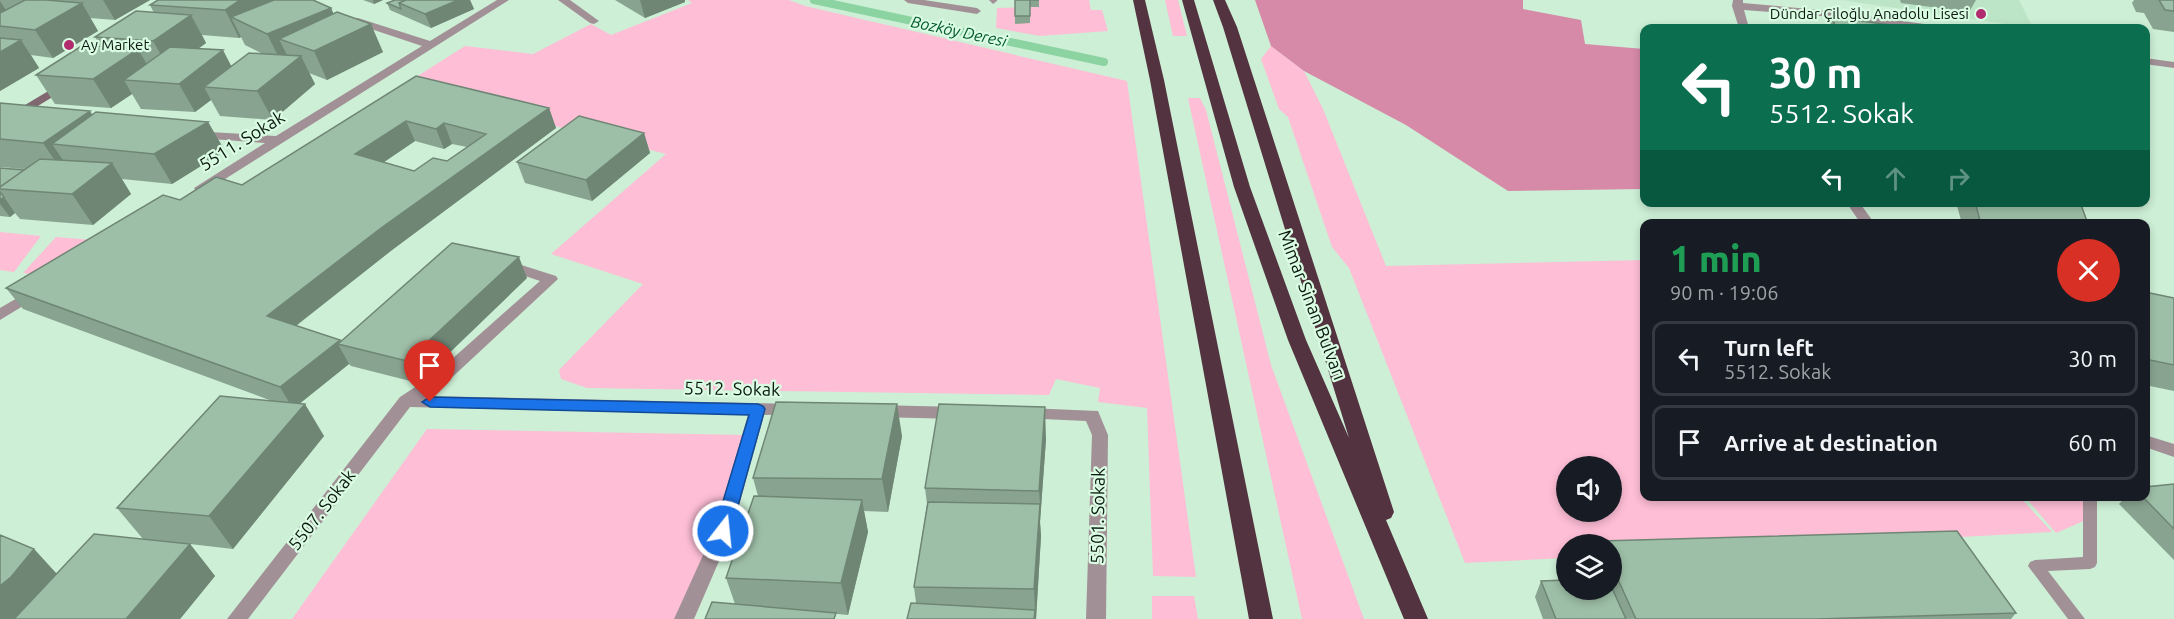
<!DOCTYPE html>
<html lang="en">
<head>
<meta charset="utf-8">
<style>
	:root { --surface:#171b24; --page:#20242c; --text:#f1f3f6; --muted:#9ea1a6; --line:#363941 }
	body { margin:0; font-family:Ubuntu,sans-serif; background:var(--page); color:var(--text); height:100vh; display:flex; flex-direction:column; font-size:22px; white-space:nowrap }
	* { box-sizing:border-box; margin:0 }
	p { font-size:20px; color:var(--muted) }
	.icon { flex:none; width:33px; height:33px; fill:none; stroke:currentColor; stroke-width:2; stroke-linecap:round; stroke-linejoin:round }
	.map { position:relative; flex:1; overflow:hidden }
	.drawer { position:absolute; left:1640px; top:219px; width:510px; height:282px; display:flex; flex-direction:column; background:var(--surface); border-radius:12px; box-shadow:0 3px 9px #0003 }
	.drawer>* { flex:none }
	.guide { position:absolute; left:1640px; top:24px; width:510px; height:183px; border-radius:12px; box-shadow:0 3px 9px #0003; background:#0b6e4f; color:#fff; overflow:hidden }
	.controls { position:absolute; left:1556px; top:456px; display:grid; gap:12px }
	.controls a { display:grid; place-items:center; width:66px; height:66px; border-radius:50%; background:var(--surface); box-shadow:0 3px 9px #0003; font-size:30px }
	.pin { position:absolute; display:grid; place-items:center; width:51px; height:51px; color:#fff; margin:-62px -26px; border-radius:50% 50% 50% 0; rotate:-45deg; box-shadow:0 0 6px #0007 }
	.pin .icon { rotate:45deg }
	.me { position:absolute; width:66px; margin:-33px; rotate:16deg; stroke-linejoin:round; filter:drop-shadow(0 0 4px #0008) }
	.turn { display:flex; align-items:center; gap:21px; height:126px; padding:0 30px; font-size:27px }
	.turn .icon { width:78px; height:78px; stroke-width:2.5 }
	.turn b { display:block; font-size:42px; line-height:51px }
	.lanes { display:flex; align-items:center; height:57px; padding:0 30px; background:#0003; justify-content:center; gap:30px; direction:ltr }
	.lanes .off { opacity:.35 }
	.round { display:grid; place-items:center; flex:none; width:63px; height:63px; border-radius:32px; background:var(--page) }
	.head { display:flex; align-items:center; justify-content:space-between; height:102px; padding:0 30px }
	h1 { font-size:36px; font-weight:800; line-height:45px; color:#1e9e55 }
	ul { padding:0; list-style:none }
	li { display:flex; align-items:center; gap:18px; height:75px; margin:0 12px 9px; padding:0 18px; border:3px solid var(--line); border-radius:12px }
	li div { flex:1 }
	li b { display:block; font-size:22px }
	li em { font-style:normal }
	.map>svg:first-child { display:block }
</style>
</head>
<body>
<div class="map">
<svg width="2174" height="619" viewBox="0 0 2174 619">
	<rect width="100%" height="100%" fill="#cdefd6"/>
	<path fill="#bce5c7" d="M1841,0H2019L2033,28Z"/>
	<path fill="#febed6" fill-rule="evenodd" d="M688,0H789L805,6L1127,81L1196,577L1153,576L1147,408L1098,402L1100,388L1056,379L1049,395L587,388L561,379L559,370L643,284L551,254L666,154L439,97L193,218L465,46L533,54L591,24L611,35L692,3Z
		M1039,0H1089L1091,10H1102L1108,31L1040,36L996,28L997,8L1039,7Z
		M1165,0H1178L1187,36H1173Z
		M1271,46L1304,71L1323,109L1386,266L1644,260V496L2020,497L2052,532L1611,556V544H1566V558L1465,563L1349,268L1332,247L1288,117L1279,109L1261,59ZM1566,466H1611V512H1566Z
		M1188,98H1200L1206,110L1271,365L1364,619H1302Z
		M0,232L41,236L14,272L0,270Z
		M56,237L92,240L38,275L23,273Z
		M427,429L745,435L710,558L681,619H292Z
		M2025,497H2084L2086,520L2056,533Z
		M1152,596H1194L1198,619H1152Z"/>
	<path fill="#d68aa8" d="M1255,0H1523V9L1581,20L1585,44L1644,49V189L1508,191L1406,125L1304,71L1271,46Z"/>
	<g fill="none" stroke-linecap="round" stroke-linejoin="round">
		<path stroke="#8cd3a2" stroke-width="8" d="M814,0L1104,62"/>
		<path fill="#a19096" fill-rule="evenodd" d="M904,0H924L977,8L981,11L977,14L908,3Z
			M989,0H997V1L993,4Z
			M2083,496H2097V563L2095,567L2090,569L2048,571L2085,619H2068L2028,566L2030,562L2035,560L2083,557Z"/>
		<path fill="#a19096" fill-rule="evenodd" d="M497,0H509L206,191H196L194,188L265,143L197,138L191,134L193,131L276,136L422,46L350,22V18H358L430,41Z
			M558,0H570L599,21L594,24L590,23Z
			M1733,0H1743V3L1821,10L1932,25L1937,28H1912L1821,16L1744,10L1749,28H1739L1732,6Z
			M2145,58L2174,62V68L2145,64Z
			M1846,202H1859L1875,224H1861Z
			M506,260L556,276L558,279L447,382L426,396L793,404L799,406L801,410L799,414L764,415L732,531L694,619H674L714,531L748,415L410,407L248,619H227L400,397L435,374L540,281L501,268L499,265L501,262Z
			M36,287L43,292L41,295L0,320V308Z
			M877,405L958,407L964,409L966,413L964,417L958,419L877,417L871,415L869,411L871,407Z
			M1027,408L1098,411L1108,435L1106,619H1086L1092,435L1086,421L1021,418L1019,414L1021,410Z
			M2145,435L2174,444V457L2145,447Z"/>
		<path fill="#806770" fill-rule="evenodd" d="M65,81L71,85L69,87L0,129V120Z"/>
		<path fill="#53333f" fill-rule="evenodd" d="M1133,0H1145L1164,80L1273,619H1249L1150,80Z
			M1182,0H1194L1250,187L1306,340L1349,438L1223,27L1213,0H1225L1237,27L1394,512L1391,518L1386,520L1428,619H1404L1288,340L1234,187Z"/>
	</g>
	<path fill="#88a490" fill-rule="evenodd" d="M0,0H53L52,1H55L54,0H150L115,20L90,18L98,31L53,58L31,55L39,68L0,91Z
		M363,0H383L374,4Z
		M395,0H470L474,9L431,28L390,10L387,3Z
		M615,0H685V2L645,18Z
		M1015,0H1039V7H1030V23L1015,24Z
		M1900,0H1976L1969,12L1901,3Z
		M2134,0H2174V32L2153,29L2144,13L2136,12L2132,3Z
		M150,5L331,8L333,14L383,52L327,80L309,73L315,84L273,120L220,116L211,100L195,112L141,109L132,94L111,108L55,104L36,75L101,47L95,37L154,13ZM202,35L239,38L241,37L245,45L263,54L231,66L198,49L206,43Z
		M1833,17L1911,28H1828Z
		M416,76L549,108L556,128L392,250L296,326L340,340L341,342L527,278L418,383L351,366L349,364L300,403L324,436L233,549L190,544L215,576L180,619H0L34,549L57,574L143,539L117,508L272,401L23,309L6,288L180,200L242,185ZM415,141L444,149L452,144L467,147L447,161L414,171L384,162Z
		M0,103L93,115L208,122L225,151L172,184L122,179L131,194L93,225L20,219L15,213L10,217L0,216V168L25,169L0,167Z
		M644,133L650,153L592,201L525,183L517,162Z
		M1956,202H2080L2088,224H1962Z
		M2145,292L2174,298V391L2145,385Z
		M902,436L888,512L864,511L868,532L848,615L735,604L726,578L758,496L753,478Z
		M1046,439L1040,522L1041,536L1036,619L916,603L914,587L927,504L925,488Z
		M2174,484V560L2119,504L2126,496H2145Z
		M1601,541L2016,613L2011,619H1543L1535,597L1541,581L1611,590V544H1599Z"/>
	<path fill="#6f8675" d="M103,0H150L115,20Z
		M240,0H274L231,17L241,37L239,38L225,10Z
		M373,0H383L374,4Z
		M458,0H470L474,9L431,28L425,14Z
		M640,0H685V2L645,18Z
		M0,1L15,24L0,26Z
		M82,3L98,31L53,58L35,30Z
		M331,8L343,35L279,39L289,59L281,62L267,34Z
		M191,15L206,43L169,69L153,41Z
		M371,24L383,52L327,80L314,51Z
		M21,40L39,68L0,91V52Z
		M138,49L155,78L124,80L132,94L111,108L93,79Z
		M223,50L238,79L204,87L211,100L195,112L179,84Z
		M301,56L315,84L273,120L257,91Z
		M549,108L556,128L392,250L280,338L267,316L381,228Z
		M90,111L109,140L52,144L69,169L63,173L43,143Z
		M406,121L415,141L365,175L355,154Z
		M208,122L225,151L172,184L154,154Z
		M444,123L452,144L444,149L436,129Z
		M644,133L650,153L592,201L586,180Z
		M112,163L131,194L93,225L72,194Z
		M4,197L15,213L10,217L0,204V200Z
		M519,257L527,278L418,383L407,361Z
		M340,340L343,345L338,344L349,364L293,409L280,387Z
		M305,404L324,436L233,549L209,516Z
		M897,404L902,436L888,512L882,479Z
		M1045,407L1046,439L1040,522L1041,536L1036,619H1034L1035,612L1034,589L1040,505L1039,491Z
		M862,500L868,532L848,615L841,583Z
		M190,544L215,576L180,619H126Z
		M34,549L63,581L30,619H0V586Z"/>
	<path fill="#9ebfa7" stroke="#6f8675" stroke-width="1.5" fill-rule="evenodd" d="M25,0H46L82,3L35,30L0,26V13Z
		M158,0H240L225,10L150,5Z
		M274,0H313L331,8L267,34L231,17Z
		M395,0H406L399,3L401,9L387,3Z
		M406,0H458L425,14L399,3Z
		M1015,0H1039H1030V16H1015Z
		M2159,0H2174V11L2165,10Z
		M136,11L191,15L153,41L95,37Z
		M337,12L371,24L314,51L279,39Z
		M1833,17L1911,28H1835Z
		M0,38L21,40L0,52Z
		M83,45L138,49L93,79L36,75Z
		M170,47L223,50L179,84L124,80Z
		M249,53L301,56L257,91L204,87Z
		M416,76L549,108L381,228L267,316L340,340L280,387L6,288L163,195L180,200L216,177L242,185ZM406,121L436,129L444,123L486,134L447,161L433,158L414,171L355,154Z
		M0,103L90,111L43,143L0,139Z
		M96,112L208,122L154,154L52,144Z
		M579,116L644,133L586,180L517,162Z
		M40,159L112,163L72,194L0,189V187Z
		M0,168L24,170L0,187Z
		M0,192L4,197L0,200Z
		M1975,202H2080L2088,224H1981Z
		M452,243L519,257L407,361L338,344Z
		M2145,292L2174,298V365L2145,359Z
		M220,396L305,404L209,516L117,508Z
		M776,402L897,404L882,479L753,478Z
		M939,404L1045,407L1039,491L925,488Z
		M2174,484V529L2142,496H2145V487Z
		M754,496L862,500L841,583L726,578Z
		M928,502L1040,504L1034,589L914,587Z
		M1957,531L2016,613L1816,619H1636L1611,564V544H1602L1601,541Z
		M94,534L190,544L126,619H14Z
		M0,535L34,549L11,577L0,586Z
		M1566,580V590H1611V586L1626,619H1556L1541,581Z
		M712,602L836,613L834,619H705Z
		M911,603L1035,610L1034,619H907Z"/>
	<path fill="#1a73e8" stroke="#114b97" stroke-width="1.5" d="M430,397L758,404L763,406L765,409L731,531L729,536L723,538L717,536L714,531L749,415L430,407L422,402Z"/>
	<g fill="#b22b6e" stroke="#dafce3" stroke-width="2">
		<circle cx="1981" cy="14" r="6"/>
		<circle cx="69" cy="45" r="6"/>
	</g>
	<g text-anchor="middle" stroke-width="4.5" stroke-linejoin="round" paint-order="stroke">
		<g font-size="15" fill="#0c1910" stroke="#dafce3" text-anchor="end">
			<text x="1969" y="19">Dündar Çiloğlu Anadolu Lisesi</text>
			<text x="81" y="50" text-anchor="start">Ay Market</text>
		</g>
		<g font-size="16" font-style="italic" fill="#00582c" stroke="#dafce3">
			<text transform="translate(959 31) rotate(12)" y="6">Bozköy Deresi</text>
		</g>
		<g font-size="18" fill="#0c1910" stroke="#dafce3">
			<text transform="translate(242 141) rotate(-32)" y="6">5511. Sokak</text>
			<text transform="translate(1312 305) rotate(69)" y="6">Mimar Sinan Bulvarı</text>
			<text transform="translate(732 389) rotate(1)" y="6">5512. Sokak</text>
			<text transform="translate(322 510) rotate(-52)" y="6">5507. Sokak</text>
			<text transform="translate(1098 516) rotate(-89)" y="6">5501. Sokak</text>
		</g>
	</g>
</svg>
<div class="controls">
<a><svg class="icon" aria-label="sound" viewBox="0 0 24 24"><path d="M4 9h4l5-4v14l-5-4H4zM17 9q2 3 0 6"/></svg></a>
<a><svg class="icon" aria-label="layers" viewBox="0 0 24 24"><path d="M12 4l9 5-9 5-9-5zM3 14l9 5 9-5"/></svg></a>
</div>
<div class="pin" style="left:430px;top:402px;background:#d93025"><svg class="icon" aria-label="arrive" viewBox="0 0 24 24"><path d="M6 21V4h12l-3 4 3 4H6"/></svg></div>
<svg class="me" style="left:723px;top:531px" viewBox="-20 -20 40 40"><circle r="17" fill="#1a73e8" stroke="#fff" stroke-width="3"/><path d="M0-11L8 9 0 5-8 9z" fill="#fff"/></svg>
<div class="guide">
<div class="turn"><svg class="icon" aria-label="left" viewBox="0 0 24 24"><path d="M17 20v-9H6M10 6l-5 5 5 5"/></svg><div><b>30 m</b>5512. Sokak</div></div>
<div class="lanes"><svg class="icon" aria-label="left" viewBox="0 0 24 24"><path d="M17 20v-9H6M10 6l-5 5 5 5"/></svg><svg class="icon off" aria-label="ahead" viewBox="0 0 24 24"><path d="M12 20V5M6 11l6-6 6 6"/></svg><svg class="icon off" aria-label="right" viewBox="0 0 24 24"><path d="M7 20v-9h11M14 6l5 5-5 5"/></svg></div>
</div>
<section class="drawer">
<div class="head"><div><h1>1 min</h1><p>90 m · 19:06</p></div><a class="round" style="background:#d93025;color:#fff"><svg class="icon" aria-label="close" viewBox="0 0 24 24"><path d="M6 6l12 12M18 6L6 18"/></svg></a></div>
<ul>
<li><svg class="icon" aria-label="left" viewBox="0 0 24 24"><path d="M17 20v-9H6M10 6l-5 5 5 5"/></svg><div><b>Turn left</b><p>5512. Sokak</p></div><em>30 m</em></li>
<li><svg class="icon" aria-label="arrive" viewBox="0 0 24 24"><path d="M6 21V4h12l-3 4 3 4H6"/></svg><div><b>Arrive at destination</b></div><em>60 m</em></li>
</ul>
</section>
</div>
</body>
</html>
